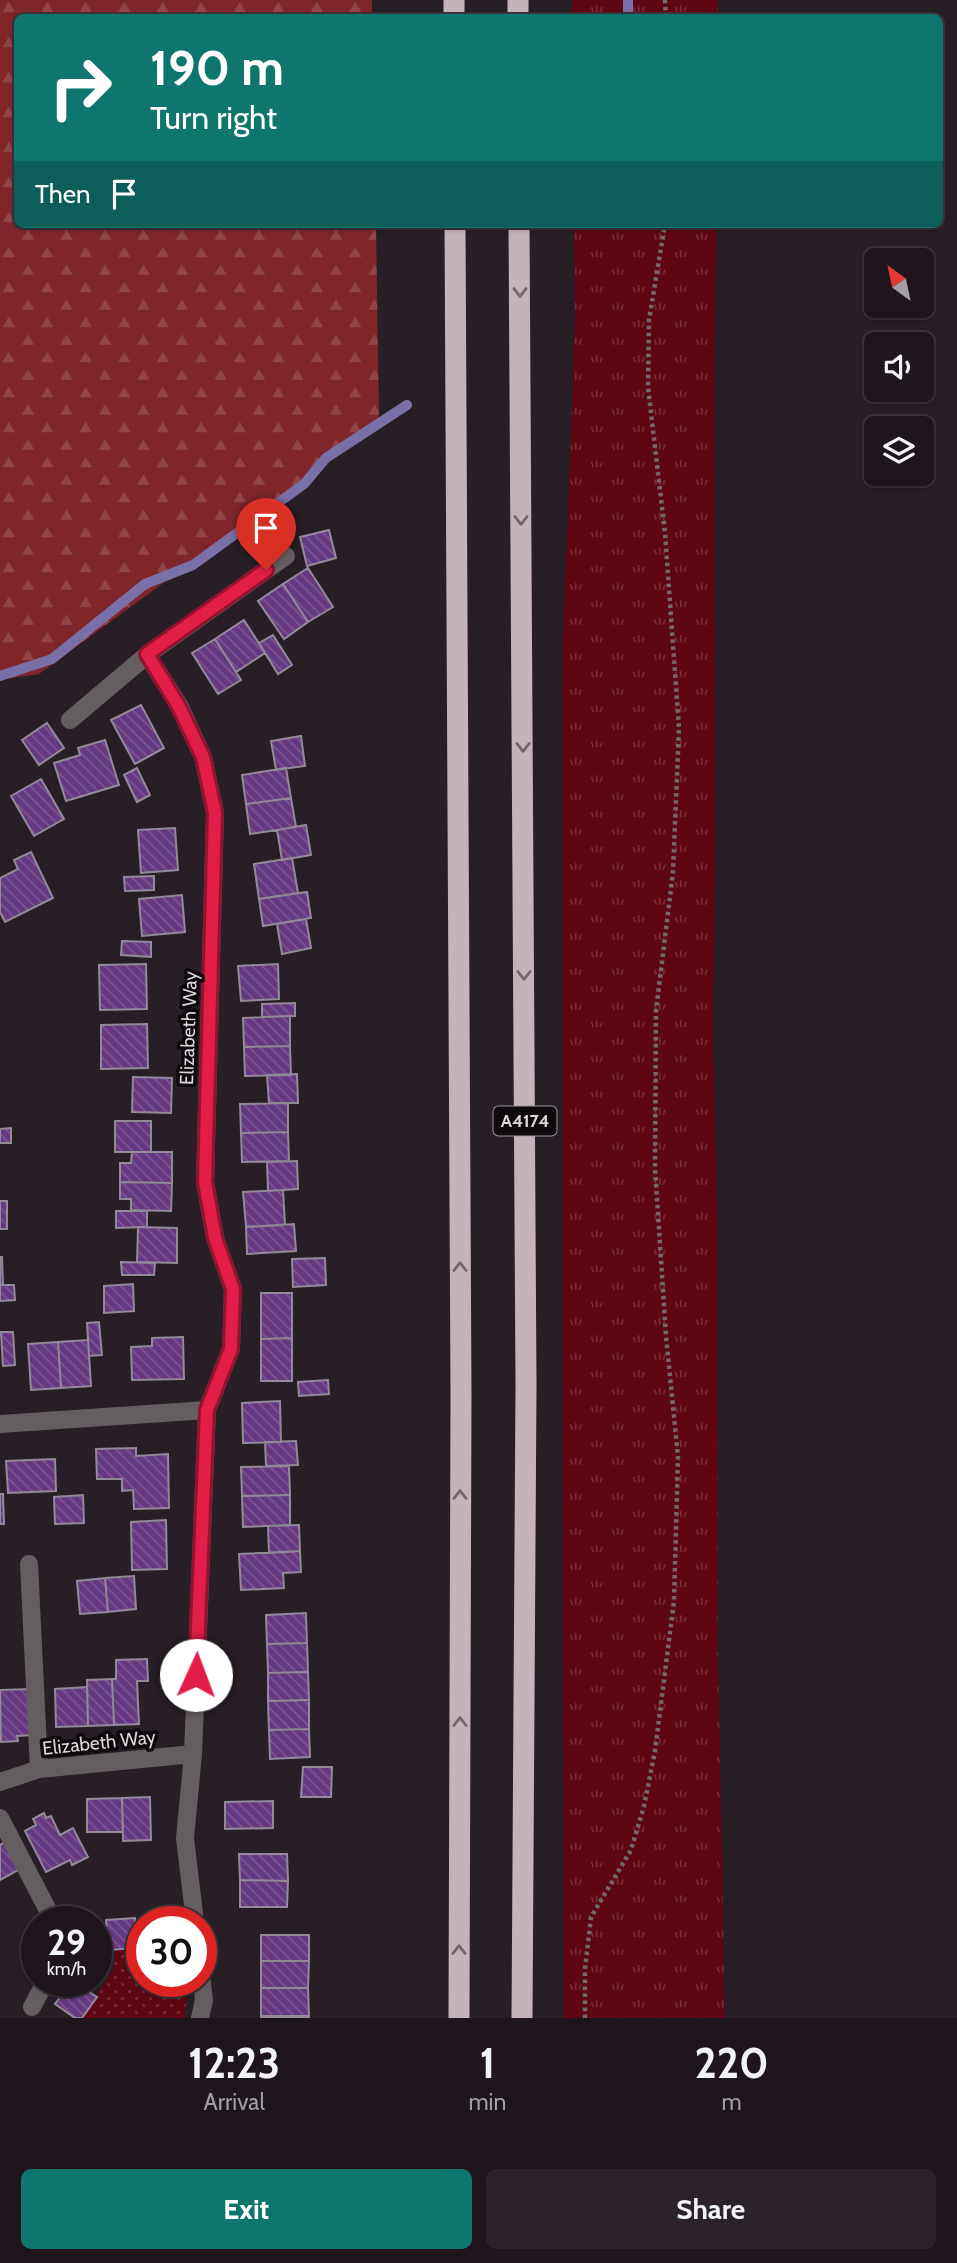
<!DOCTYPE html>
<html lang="en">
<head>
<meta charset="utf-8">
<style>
	:root { --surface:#1e161c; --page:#2b2329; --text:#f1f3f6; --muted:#a19fa3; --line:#3c353b; --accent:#0f766e }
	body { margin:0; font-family:Cabin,sans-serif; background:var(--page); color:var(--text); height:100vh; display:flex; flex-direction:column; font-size:26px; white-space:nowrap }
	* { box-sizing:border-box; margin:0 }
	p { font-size:23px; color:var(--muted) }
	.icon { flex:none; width:38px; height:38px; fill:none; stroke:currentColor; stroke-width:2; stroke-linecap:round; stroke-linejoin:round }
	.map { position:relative; height:2018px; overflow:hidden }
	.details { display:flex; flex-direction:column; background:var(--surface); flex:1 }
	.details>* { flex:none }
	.guide { position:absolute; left:14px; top:14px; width:929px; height:214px; border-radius:10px; box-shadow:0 2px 5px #0004,0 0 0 2px var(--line); background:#0f766e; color:#fff; overflow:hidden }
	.needle { width:46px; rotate:327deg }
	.fabs { position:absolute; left:864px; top:248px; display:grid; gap:14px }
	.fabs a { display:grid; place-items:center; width:70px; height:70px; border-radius:10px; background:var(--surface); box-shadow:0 2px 5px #0004,0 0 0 2px var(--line); font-size:35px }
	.speed { position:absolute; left:21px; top:1906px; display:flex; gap:14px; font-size:35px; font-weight:700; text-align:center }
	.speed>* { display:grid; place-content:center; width:91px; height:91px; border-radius:50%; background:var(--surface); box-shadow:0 2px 5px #0004,0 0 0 2px var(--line); line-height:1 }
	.speed small { font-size:18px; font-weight:400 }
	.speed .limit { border:10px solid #d22; background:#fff; color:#111 }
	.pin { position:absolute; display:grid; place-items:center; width:60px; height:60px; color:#fff; margin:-72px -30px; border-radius:50% 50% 50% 0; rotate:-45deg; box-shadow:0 0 7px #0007 }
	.pin .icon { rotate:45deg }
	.me { position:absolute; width:77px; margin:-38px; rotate:2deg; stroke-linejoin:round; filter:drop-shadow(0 0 5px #0008) }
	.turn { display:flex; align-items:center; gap:24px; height:147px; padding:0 21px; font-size:32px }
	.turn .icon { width:91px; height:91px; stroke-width:2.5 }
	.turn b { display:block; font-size:49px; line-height:60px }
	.then { display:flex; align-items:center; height:66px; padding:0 21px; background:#0003; gap:14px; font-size:26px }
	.eta { display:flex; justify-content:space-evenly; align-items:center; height:119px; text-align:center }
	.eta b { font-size:42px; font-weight:700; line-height:49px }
	.action { display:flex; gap:14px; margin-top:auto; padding:14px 21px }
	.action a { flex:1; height:80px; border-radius:10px; background:var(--accent); color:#fff; font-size:28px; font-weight:700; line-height:80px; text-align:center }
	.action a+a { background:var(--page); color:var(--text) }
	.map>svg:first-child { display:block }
</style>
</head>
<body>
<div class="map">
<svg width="957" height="2018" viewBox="0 0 957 2018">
	<defs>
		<pattern id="grass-tufts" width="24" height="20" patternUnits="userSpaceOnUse" patternTransform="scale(1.75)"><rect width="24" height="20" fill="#5e0614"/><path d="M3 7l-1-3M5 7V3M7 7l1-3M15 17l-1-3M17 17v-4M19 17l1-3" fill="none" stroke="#752a36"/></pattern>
		<pattern id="forest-firs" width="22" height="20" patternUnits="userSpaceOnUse" patternTransform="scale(1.75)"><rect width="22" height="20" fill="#80262b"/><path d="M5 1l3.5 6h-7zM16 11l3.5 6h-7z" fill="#924549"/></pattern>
		<pattern id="park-dots" width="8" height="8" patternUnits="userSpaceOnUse" patternTransform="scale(1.75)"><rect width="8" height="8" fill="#5e0614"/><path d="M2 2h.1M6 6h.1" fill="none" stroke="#752a36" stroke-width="1.8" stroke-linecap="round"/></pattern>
		<pattern id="building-back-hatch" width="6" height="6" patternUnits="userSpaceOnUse" patternTransform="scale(1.75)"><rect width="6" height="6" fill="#653982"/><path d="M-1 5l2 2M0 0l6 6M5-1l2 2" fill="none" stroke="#7b5593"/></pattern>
	</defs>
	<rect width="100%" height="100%" fill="#281e26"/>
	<path fill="url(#grass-tufts)" d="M572,0H718V17H572Z
		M574,224H716L714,372L715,844L713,1035L717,1227L718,1647L725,2018H564L562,674L575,319Z"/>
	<path fill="url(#forest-firs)" d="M0,0H372V18H18V224H376L379,425L39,674L0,680Z"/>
	<path fill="url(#park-dots)" d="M142,1948V1981H187L185,2018H82L114,1968L115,1949Z"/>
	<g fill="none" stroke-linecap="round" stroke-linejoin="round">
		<path stroke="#7970a8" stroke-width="10" d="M628,0V18
			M0,676L52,659L145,584L193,565L304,484L326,458L407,405"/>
	</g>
	<path fill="url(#building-back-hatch)" stroke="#918a97" stroke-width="2" d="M329,530L336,558L307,566L300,537Z
		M308,568L333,607L308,622L283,584Z
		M283,584L308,622L284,639L258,601Z
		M244,620L265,653L236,672L215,639Z
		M273,635L292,665L278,674L259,643Z
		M215,639L241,680L218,694L192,653Z
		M141,705L164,748L135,764L111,720Z
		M47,723L64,748L39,765L22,740Z
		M301,736L305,766L276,770L271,741Z
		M105,740L119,785L66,801L54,763L80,755L78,748Z
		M137,768L150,795L137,802L124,775Z
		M286,768L291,798L246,804L242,775Z
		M41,779L64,819L34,836L11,796Z
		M291,798L296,827L250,834L246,804Z
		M306,825L311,855L282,860L277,830Z
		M175,828L178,870L141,873L138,830Z
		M31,852L53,898L5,922L0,912V878L18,869L14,860Z
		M292,858L298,893L259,899L254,864Z
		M154,876V890L125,891L124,877Z
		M307,892L311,918L263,926L259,899Z
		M182,895L185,932L142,936L139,899Z
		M306,919L311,948L282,954L277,924Z
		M122,941L151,942V957L121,955Z
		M146,964L147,1009L100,1010L99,965Z
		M278,964L279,999L241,1001L238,966Z
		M295,1003V1016L262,1017V1004Z
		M290,1016V1046L244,1047L243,1018Z
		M147,1024L148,1068L101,1069V1025Z
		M290,1046L291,1075L245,1076L244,1047Z
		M297,1074L298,1103H269L267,1075Z
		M133,1077L172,1078L171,1113L132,1112Z
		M288,1103V1132L241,1133L240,1104Z
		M115,1121H151V1152H115Z
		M11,1128V1143H0V1129Z
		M288,1132L289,1161L242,1162L241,1133Z
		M132,1152H172V1183L120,1182V1163H131Z
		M297,1161L298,1189L268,1191L267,1162Z
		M120,1182L172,1183L171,1211L131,1210V1199H120Z
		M283,1190L285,1225L246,1227L243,1192Z
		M0,1201H7V1229H0Z
		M116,1211H147V1227L116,1228Z
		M294,1224L296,1251L247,1254L246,1227Z
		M138,1227L177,1228V1263L137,1262Z
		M0,1257H2L3,1285H0Z
		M325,1258L326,1285L293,1287L292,1259Z
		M121,1262L155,1263L154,1275H122Z
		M133,1284L134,1311L104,1313V1286Z
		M0,1285H14L15,1300L0,1301Z
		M261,1293H292V1338L261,1339Z
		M99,1322L102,1355L89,1356L87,1323Z
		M1,1332H13L15,1365L3,1366Z
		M183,1337L184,1379L132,1380L131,1347L152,1346V1338Z
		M292,1338V1381H261V1339Z
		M88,1340L91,1386L61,1388L58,1342Z
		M58,1342L61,1388L31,1390L28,1344Z
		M328,1380L329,1394L299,1396L298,1382Z
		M280,1401L281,1442L243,1443L242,1403Z
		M296,1441L298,1465L266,1466L265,1442Z
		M136,1448V1456L168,1454L169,1508L134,1509L133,1490L122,1491V1479H97L96,1449Z
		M55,1459L56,1491L8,1493L6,1461Z
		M289,1466L290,1495L242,1496L241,1467Z
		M0,1494H3L4,1524H0Z
		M83,1495L84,1523L55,1524L54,1497Z
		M290,1495V1525L243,1527L242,1496Z
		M166,1520L167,1569L132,1570L131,1522Z
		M299,1525L300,1551L269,1553L268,1526Z
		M300,1551L301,1572L283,1573L284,1588L241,1590L239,1554Z
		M134,1576L136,1609L108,1612L105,1578Z
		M105,1578L108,1612L80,1614L77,1581Z
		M306,1613L307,1643L267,1644L266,1615Z
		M307,1643L308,1672L268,1673L267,1644Z
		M147,1659L148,1681H137L139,1724L114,1725L112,1679H116V1660Z
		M308,1672L309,1700L268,1701V1673Z
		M112,1679L114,1725L88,1726L87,1680Z
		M87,1687L88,1726L56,1727L55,1689Z
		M31,1689L32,1735L17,1736L18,1741L1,1742L0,1690Z
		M309,1700V1729L269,1730L268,1701Z
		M309,1729L310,1757L270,1759L269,1730Z
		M303,1767H332L331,1797H301Z
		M150,1797L151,1840L123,1841L122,1798Z
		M122,1798L123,1832H87V1799Z
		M273,1801V1828L225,1829V1802Z
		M44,1813L46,1818L51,1816L60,1835L73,1828L88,1857L72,1865L70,1860L46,1872L25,1831L36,1825L33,1819Z
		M5,1842L18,1870L0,1880V1845Z
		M239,1854H287L288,1881L240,1880Z
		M240,1880L288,1881L287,1907H240Z
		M135,1918L137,1948L108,1950L106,1920Z
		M261,1935H309V1961H261Z
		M261,1961H309L308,1988H261Z
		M72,1981L97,1997L82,2018H75L55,2004Z
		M261,1988H308L309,2016H261Z
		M261,2016H309V2018H261Z"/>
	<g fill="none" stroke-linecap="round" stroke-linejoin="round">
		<path stroke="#726970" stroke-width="4.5" stroke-dasharray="3.5 3.5" stroke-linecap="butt" d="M665,0L666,18
			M585,2018V1969L591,1917L631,1850L644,1806L655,1751L674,1601L678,1457L666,1336L655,1168L656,1011L673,872L679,728L665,533L648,387L649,320L665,224"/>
		<path stroke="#655e60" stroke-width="18" d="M147,655L179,705L203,757L215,813L205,1182L215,1238L233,1289L231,1349L207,1410L193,1754L185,1838L195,1922
			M70,720L147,655L286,556
			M0,1424L207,1410
			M29,1564L39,1769
			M0,1782L39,1769L193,1754
			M0,1818L54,1922
			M32,2007L46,1981
			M200,2018L204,2000L201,1975"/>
		<path stroke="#c4b3b8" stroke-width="21" d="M454,0V18
			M518,0V18
			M455,224L461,1395L459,2018
			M519,224L526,1385L522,2018"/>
	</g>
	<defs><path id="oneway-chevron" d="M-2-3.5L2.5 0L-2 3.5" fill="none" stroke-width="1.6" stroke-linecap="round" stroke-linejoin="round" transform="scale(1.75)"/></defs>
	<g stroke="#72666b">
		<use href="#oneway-chevron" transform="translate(520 292) rotate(90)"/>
		<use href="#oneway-chevron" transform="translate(521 520) rotate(90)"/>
		<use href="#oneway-chevron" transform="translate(523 747) rotate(90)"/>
		<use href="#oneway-chevron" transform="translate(524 975) rotate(90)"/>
		<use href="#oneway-chevron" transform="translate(460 1267) rotate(-90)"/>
		<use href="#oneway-chevron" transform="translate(460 1495) rotate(-90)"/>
		<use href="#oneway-chevron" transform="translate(460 1722) rotate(-90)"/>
		<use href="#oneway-chevron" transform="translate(459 1950) rotate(-90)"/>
	</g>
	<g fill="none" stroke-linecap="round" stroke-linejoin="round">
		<g stroke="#92132f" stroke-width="18">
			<path id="route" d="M196,1675L207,1410L231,1349L233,1289L215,1238L205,1182L215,813L203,757L178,705L147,654L266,570"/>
		</g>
		<use href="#route" stroke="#e11d48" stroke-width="12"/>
	</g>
	<g text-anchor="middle" stroke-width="7" stroke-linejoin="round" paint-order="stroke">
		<rect fill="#0e090d" stroke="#9f989d" stroke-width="2" x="493.5" y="1106.5" width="63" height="29" rx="5"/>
		<g font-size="18" font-weight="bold" fill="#ddd6db">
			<text x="525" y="1127">A4174</text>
		</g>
		<g font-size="19" fill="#ddd6db" stroke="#0e090d">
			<text transform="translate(188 1028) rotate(-88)" y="7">Elizabeth Way</text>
			<text transform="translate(99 1742) rotate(-6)" y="7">Elizabeth Way</text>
		</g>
	</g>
</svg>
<div class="fabs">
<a><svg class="needle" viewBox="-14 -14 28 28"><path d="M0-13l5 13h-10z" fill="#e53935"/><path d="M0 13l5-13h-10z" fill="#a19fa3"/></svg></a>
<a><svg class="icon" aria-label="sound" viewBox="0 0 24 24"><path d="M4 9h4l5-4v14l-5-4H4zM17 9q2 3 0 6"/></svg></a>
<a><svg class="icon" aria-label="layers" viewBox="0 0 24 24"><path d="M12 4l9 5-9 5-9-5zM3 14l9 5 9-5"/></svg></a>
</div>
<div class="speed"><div>29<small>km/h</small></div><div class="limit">30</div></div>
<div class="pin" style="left:266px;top:570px;background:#d93025"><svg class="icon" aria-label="arrive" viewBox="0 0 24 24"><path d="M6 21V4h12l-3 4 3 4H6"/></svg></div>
<svg class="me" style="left:196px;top:1675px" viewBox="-20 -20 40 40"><circle r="19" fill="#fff"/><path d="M0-13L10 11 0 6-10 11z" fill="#e11d48"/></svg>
<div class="guide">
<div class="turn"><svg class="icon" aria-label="right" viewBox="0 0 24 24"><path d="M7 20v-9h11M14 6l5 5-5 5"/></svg><div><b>190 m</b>Turn right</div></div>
<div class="then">Then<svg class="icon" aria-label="arrive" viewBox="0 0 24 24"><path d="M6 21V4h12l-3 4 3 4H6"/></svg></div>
</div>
</div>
<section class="details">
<div class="eta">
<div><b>12:23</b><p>Arrival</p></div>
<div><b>1</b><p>min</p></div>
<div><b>220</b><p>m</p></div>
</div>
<div class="action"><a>Exit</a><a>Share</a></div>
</section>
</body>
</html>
